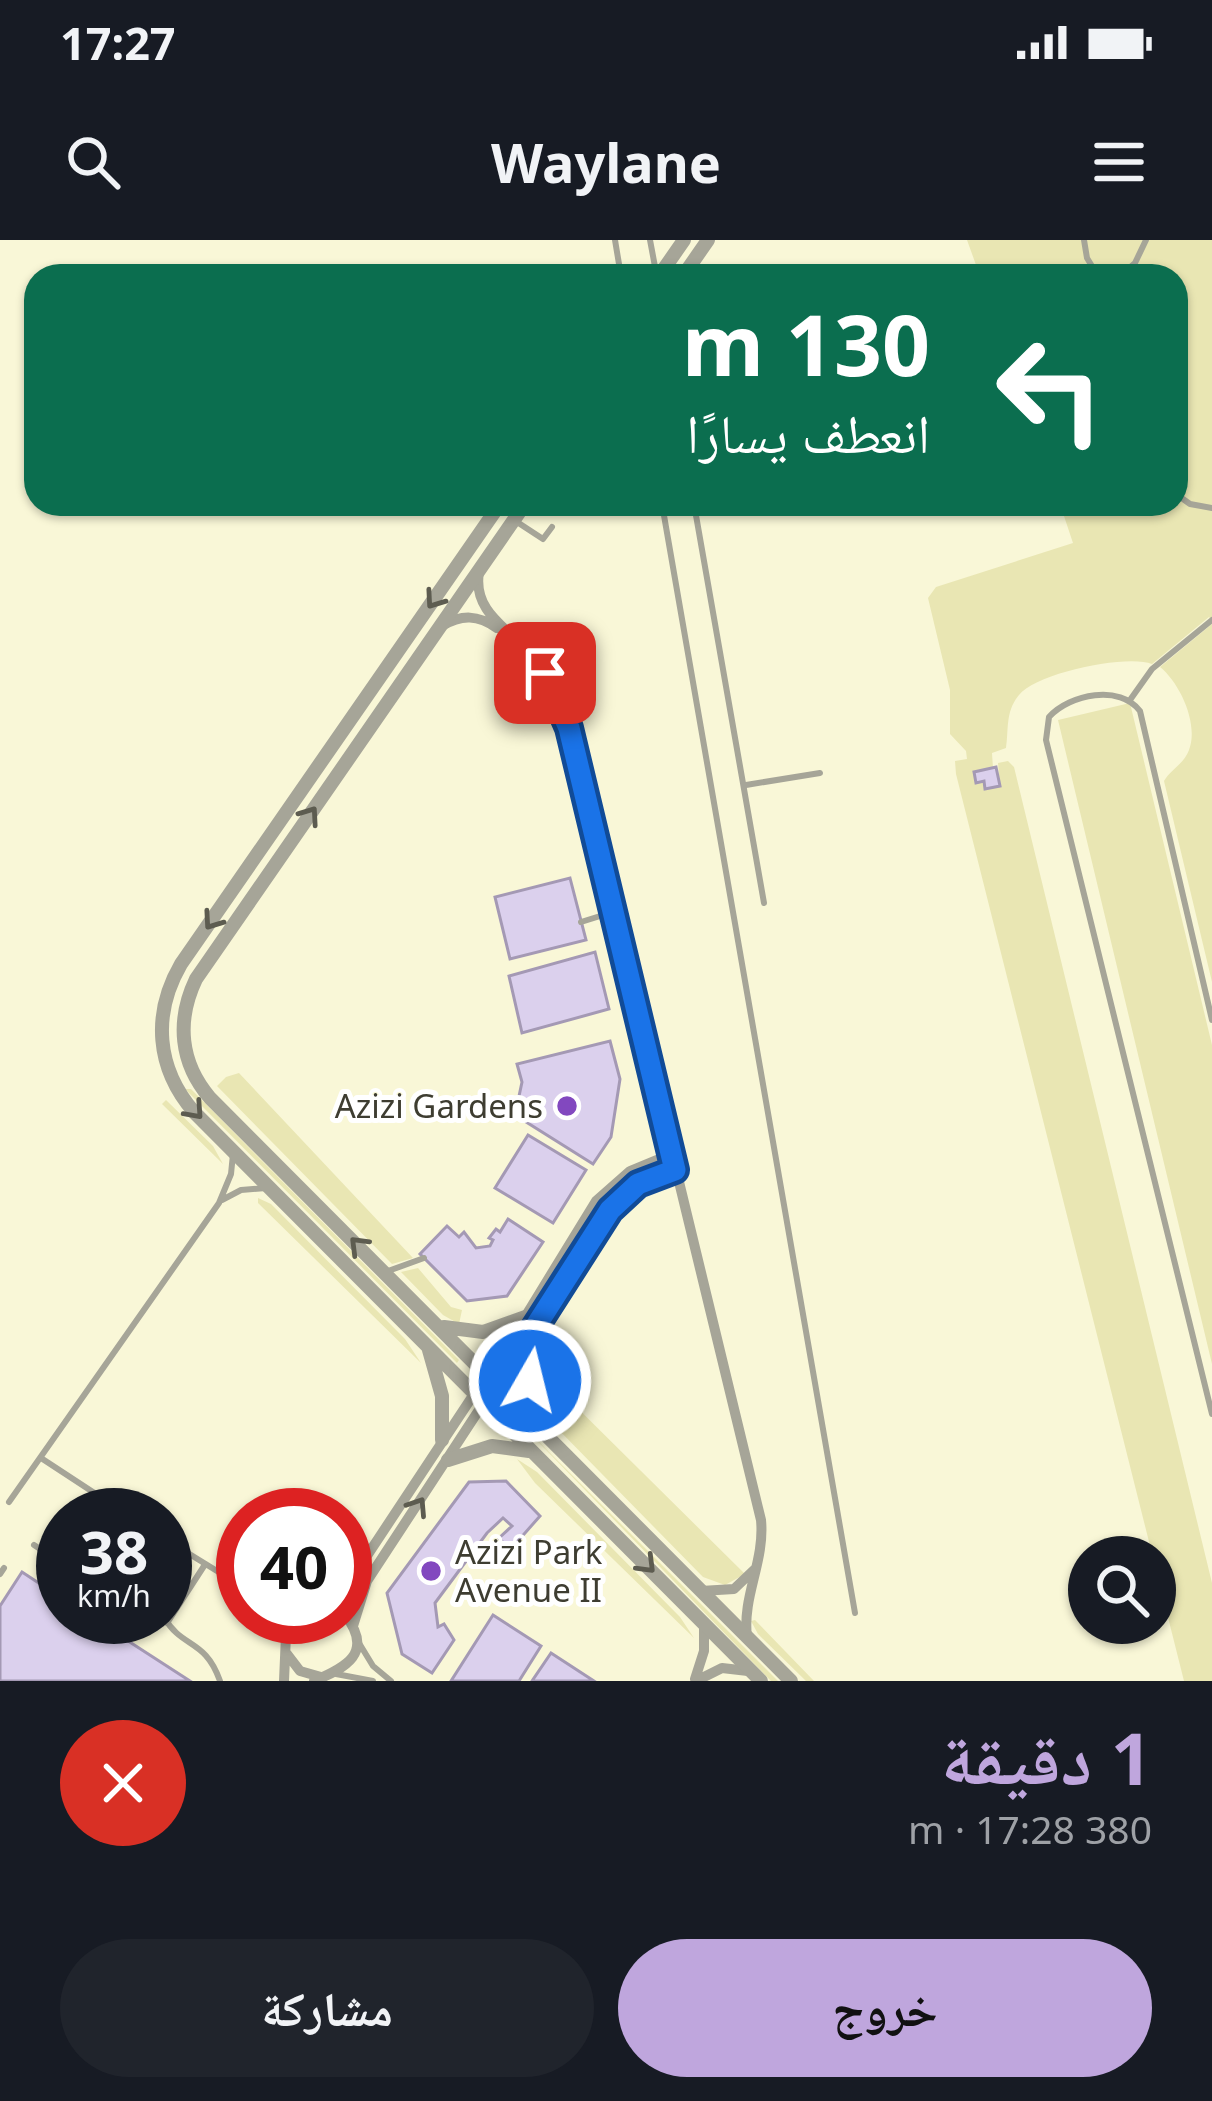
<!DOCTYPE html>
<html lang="ar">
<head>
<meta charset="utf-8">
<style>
	:root { --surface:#171b24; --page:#20242c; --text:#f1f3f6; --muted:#9ea1a6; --accent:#bfa6dd }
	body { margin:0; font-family:"Noto Sans","Noto Naskh Arabic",sans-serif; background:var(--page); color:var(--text); direction:rtl; height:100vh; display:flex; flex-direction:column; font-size:45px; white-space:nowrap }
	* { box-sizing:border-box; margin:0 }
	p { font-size:39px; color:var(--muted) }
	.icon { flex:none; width:66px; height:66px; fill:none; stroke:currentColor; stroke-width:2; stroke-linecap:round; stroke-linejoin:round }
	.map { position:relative; height:1441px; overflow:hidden; direction:ltr }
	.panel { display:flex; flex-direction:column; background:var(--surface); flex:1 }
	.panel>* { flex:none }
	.banner { position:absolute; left:24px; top:24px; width:1164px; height:252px; border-radius:36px; box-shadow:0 3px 9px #0004; direction:rtl; background:#0b6e4f; color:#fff; overflow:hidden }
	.buttons { position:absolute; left:1068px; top:1296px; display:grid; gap:24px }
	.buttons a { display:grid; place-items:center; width:108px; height:108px; border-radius:50%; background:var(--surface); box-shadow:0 3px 9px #0004; font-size:60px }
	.speed { position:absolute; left:36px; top:1248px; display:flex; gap:24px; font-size:60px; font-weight:700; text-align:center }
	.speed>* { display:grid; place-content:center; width:156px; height:156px; border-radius:50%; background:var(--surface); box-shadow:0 3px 9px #0004; line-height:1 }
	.speed small { font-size:30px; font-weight:400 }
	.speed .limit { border:18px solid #d22; background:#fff; color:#111 }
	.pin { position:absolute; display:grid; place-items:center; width:102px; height:102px; color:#fff; margin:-51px; border-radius:24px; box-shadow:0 6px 18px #0006 }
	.me { position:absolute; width:132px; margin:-66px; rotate:8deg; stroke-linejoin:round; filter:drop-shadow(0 0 9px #0008) }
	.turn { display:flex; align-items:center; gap:42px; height:252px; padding:0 60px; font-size:54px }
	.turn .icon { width:156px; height:156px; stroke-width:2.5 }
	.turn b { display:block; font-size:84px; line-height:102px }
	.round { display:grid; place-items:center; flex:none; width:126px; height:126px; border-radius:63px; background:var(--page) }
	.summary { display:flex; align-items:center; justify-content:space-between; height:204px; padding:0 60px }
	h1 { font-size:72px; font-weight:700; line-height:90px; color:var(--accent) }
	.primary-button { display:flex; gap:24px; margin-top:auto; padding:24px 60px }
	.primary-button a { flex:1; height:138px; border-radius:72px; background:var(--accent); color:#111; font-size:48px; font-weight:700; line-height:138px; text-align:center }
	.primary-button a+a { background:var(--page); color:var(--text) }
	.status { display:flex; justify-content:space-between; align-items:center; height:84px; padding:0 60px; background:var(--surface); direction:ltr }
	.status svg { height:33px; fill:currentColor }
	header { display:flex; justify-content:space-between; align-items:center; height:156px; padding:0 60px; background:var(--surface); font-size:54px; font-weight:700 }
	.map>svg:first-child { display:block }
</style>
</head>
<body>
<div class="status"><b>17:27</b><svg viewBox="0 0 49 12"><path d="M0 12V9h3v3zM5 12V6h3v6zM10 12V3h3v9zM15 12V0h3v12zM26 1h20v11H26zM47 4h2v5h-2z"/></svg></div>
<header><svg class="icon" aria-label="menu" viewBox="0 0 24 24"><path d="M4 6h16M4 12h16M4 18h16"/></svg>Waylane<svg class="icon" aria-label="search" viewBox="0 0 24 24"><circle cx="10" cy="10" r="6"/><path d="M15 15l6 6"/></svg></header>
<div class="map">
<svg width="1212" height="1441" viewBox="0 0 1212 1441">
	<rect width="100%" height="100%" fill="#f9f7d7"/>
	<path fill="#e9e6b3" d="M967,0H1212V381L1209,377L1152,424C1127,414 1036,433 1019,455C1005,472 1009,489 1006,508L992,513L993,528L974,532L976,542L984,541L986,549L1000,546L998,523L1008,521L1014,527L1212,1343V1441H1184L956,534L955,521L967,519L966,511L950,494V450L928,358L936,347L1073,303L1060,264H1176V36H980Z
		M1212,384V742L1164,541C1171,529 1184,524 1189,510C1199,484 1180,443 1160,427Z
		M1130,463L1212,805V1124L1058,480Z
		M239,833L413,1018L392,1024L217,846L226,837Z
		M185,849H191L459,1120L457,1123Z
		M166,860L213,906L223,924L162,864Z
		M258,958L271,964L405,1099L421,1123L258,963Z
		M418,1028L451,1067L462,1070L459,1084L443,1075L401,1032Z
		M536,1127L745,1334L725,1345L703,1337L550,1181L545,1173Z
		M513,1176L778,1441H771Z
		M517,1219L537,1232L680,1377L694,1398L535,1243Z
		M755,1380L814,1441H806L758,1394L751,1381Z"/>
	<path fill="#dbd0ed" stroke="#a499b4" stroke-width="3" d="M996,527L1000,546L985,549L984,541L976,543L974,532Z
		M570,638L586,700L510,719L495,657Z
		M595,712L609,769L522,793L509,736Z
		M610,801L620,839L611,897L593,924L515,875L522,842L517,824Z
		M528,895L586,930L553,983L495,948Z
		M508,979L543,1002L507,1056L467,1061L420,1014L447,986L459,997L464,992L476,1008L490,1006L493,1000L489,998L496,989L500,992Z
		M506,1241L540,1276L510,1310L499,1298L512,1286L503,1278L487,1293L435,1363L438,1387L444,1384L454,1400L432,1433L402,1414L387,1353L469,1242Z
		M22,1332L63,1359V1377H91L190,1441H0V1366Z
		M493,1375L541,1406L519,1441H451Z
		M551,1413L594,1441H532Z"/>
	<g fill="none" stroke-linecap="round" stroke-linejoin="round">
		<path stroke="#a6a598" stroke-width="6" d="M615,0L621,36
			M650,0L656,32
			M1084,0L1087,18L1098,36
			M1120,36L1135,23L1146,0
			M1176,111V156
			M1176,254L1190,264L1212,268
			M662,264L855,1373
			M694,264L764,663
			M517,282L543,299L552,287
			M1130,460L1152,429L1212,380
			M746,545L820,533
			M581,682L613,672
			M1212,780L1140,471C1120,444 1070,454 1049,477L1046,500L1212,1174
			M222,960L241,950L266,948
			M388,1031L424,1018
			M41,1218L128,1275
			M9,1262L219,963L231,934L233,914
			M165,1299L243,1347
			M34,1305L63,1324
			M0,1334L4,1328
			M164,1377C182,1409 205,1398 220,1441
			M269,1377L284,1399
			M167,1383L204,1326
			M359,1403L373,1426L391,1441
			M336,1434L373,1441"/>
		<path stroke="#a6a598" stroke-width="10" d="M479,332C472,374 512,390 534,418C551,439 562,463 569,488L761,1280C765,1322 742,1356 747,1397
			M442,386C462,374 478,375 497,388
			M345,1349L525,1077L596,961L630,931L671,914
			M701,1351L734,1349L755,1329
			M353,1386L367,1341L610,970L637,944L675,930
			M287,1414L300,1431L321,1437
			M695,1439L704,1411V1383
			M284,1441L286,1395L295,1377
			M314,1441C345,1428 375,1413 345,1375
			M696,1441L722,1428L748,1431"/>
		<path stroke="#a6a598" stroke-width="14" d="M659,36L684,0
			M683,36L708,0
			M500,264L181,724C152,774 156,828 194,872L761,1441
			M525,264L196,739C176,781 180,823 210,858L791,1441
			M444,1087L483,1092L525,1077
			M532,1092L530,1141L543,1185
			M429,1110L442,1156V1200
			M448,1220L492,1206L529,1211"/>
	</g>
	<defs><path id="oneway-chevron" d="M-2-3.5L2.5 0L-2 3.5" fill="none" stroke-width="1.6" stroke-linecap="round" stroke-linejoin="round" transform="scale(3)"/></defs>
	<g stroke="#5d5c50">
		<use href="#oneway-chevron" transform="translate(434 360) rotate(125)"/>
		<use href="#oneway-chevron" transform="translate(310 575) rotate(-55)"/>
		<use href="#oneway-chevron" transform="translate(212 681) rotate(125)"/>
		<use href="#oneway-chevron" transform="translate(195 871) rotate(48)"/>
		<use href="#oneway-chevron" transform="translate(358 1005) rotate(-135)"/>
		<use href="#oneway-chevron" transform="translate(418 1266) rotate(-57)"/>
		<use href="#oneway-chevron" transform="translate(647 1325) rotate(45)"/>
	</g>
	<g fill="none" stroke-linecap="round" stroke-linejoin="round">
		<g stroke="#114b97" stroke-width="30">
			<path id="route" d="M530,1141L532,1092L610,970L638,944L675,930L569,488L545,433"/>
		</g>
		<use href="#route" stroke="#1a73e8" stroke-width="21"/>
	</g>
	<g fill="#8248bf" stroke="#fff" stroke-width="4.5">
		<circle cx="567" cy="866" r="12"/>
		<circle cx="431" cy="1331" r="12"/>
	</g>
	<g text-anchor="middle" stroke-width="10" stroke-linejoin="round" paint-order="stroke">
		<g font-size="33" fill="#3e3d31" stroke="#fff" text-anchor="end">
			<text x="543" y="878">Azizi Gardens</text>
			<text x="455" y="1324" text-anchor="start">Azizi Park<tspan x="455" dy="38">Avenue II</tspan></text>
		</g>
	</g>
</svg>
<div class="buttons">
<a><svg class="icon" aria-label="search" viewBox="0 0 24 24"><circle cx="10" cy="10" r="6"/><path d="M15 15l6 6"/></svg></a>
</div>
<div class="speed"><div>38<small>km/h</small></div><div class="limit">40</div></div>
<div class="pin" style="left:545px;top:433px;background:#d93025"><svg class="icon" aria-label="arrive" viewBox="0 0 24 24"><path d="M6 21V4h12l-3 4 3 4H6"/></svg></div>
<svg class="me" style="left:530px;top:1141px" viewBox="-20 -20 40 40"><circle r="17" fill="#1a73e8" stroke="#fff" stroke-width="3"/><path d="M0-11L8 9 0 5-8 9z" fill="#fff"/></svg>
<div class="banner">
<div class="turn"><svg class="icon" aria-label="left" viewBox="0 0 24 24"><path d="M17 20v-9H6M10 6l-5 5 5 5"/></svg><div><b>130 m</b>انعطف يسارًا</div></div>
</div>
</div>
<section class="panel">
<div class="summary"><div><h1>1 دقيقة</h1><p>380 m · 17:28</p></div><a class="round" style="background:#d93025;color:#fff"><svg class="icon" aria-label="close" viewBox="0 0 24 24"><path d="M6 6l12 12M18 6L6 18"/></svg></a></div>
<div class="primary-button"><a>خروج</a><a>مشاركة</a></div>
</section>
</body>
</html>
